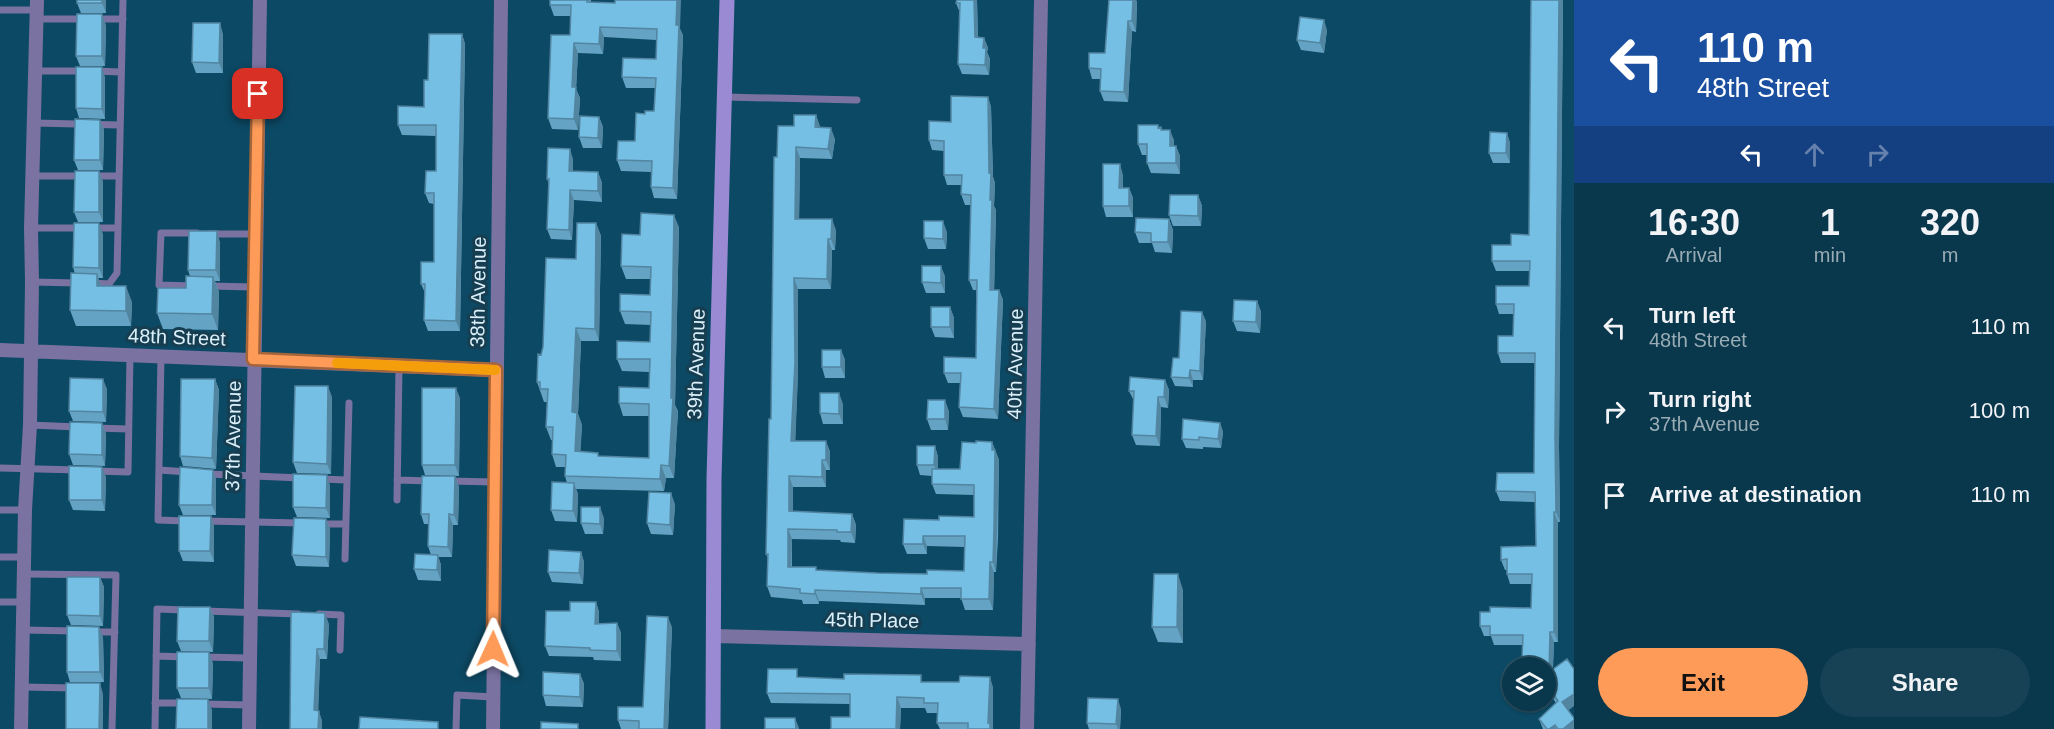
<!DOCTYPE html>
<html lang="en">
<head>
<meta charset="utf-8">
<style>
	:root { --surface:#09374b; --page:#174255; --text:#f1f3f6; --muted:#99acb5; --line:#295163; --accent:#fe9b59 }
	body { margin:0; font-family:Arial,sans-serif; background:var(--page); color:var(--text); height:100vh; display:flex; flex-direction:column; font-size:22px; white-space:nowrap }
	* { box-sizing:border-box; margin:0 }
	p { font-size:20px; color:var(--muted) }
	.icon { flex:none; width:33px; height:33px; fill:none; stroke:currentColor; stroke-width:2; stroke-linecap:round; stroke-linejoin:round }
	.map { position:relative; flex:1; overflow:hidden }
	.panel { display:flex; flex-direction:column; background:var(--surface); width:480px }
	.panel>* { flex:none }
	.guide { background:#1a4fa0; color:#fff; overflow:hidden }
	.controls { position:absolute; left:1502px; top:657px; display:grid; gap:12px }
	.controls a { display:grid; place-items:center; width:54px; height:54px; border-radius:50%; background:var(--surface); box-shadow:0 2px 4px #0004,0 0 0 2px var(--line); font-size:30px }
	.pin { position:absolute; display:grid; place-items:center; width:51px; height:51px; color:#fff; margin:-26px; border-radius:12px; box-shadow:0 3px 9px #0006 }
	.me { position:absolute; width:66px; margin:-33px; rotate:1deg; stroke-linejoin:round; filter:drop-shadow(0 0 4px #0008) }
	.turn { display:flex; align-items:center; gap:21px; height:126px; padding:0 24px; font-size:27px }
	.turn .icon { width:78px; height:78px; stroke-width:2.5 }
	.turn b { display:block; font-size:42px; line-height:51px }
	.lanes { display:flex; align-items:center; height:57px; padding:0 24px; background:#0003; justify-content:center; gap:30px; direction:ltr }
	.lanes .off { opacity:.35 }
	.eta { display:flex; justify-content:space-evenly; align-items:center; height:102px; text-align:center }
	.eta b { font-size:36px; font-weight:800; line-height:42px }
	.primary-button { display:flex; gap:12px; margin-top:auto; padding:12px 24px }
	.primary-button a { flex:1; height:69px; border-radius:36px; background:var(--accent); color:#111; font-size:24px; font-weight:800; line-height:69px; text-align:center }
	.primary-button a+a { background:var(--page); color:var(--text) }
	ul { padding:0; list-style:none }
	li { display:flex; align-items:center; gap:18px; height:84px; padding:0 24px }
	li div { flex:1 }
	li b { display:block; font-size:22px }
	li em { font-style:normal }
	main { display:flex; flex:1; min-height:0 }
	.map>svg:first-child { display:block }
</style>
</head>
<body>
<main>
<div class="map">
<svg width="1574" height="729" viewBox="0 0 1574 729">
	<rect width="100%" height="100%" fill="#0c4964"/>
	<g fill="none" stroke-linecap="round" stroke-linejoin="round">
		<path stroke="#7a72a0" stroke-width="7" d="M0,10H36
			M36,19H84
			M95,19H123
			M35,71H83
			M94,71L121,72
			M725,97L857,100
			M34,123L120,125
			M32,176H83
			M95,176H119
			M31,228H82
			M93,228H118
			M208,234H255
			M32,282L78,283
			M92,283L109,284L117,273L123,0
			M195,286L159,285L161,233H197
			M209,286L254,287
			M161,356L158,520L186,521
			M30,425L78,427
			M95,428L128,429
			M0,468L78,470
			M159,470L188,472
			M95,471L128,472L130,355
			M208,474L301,478
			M322,479L346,480
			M397,480L431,481
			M448,481L495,482
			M397,500L399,366
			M0,510H25
			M203,521L300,523
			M320,524H345
			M0,557H24
			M345,559L349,403
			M24,574L116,575L112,729
			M0,602H23
			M205,611L298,614
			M319,614L341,615L340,650
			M23,630L76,631
			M93,632H115
			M156,656L187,657
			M204,657L249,658
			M22,687L75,688
			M155,703H186
			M203,704L249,705
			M155,729L157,609L184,610
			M456,729L457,695L493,697"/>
		<path stroke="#7a72a0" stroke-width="14" d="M0,350L496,370
			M714,636L1029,644
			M21,729L25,510L30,425L32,282L31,228L37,0
			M249,729L260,0
			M493,729L501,0
			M1027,729L1041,0"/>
		<path stroke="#998ad3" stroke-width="15" d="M713,729L714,479L727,0"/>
	</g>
	<path fill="#65a3c4" d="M106,0V13H81L77,3Z
		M591,0V2L680,29L683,35L677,199L654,198L651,187V172L621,171L617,160L635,141L645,114L654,111L655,88H626L622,77L656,59V40L604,37L603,54L578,53L576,89L580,98L578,130L552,129L548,118L570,35L571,16H554L550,5Z
		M977,0L978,37L984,38L988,48L987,52L990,59L989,75L962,74L958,64L960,13L956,3Z
		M1109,0H1136L1137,2L1136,32L1132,31L1128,102L1104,101L1100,91L1101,79H1092L1089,68L1105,53Z
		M1531,0H1563L1559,447L1560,522H1558V642H1554L1553,669L1574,729H1543L1539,719L1556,703L1547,690L1545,685L1547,677L1545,673V668H1526L1522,658L1523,645H1494L1491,636H1484L1480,626L1490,612L1531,608V584H1510L1507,574V570H1505L1501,560L1536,546L1535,502L1500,501L1496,491L1534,473L1535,363H1501L1498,353L1513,336V314H1499L1496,304L1529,286V271H1496L1492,261L1511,245L1529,235Z
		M106,25L105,66H80L76,56Z
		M1327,30L1324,53L1301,50L1297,40Z
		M223,34V73H196L192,62Z
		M462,34L465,44L460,331H428L424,320L425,293L421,284L434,262V204L429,203L425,193L436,171V136L402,135L398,125L424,107L428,80Z
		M105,77V119L79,118L76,108Z
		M988,97L991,107L993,177L995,183L994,206L996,210L994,290H999L1003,300L998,419L963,417L959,407L960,383H948L944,373L976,358V290H973L969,280L971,205H965L961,194L962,185H947L944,175V151L932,150L929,140L951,122Z
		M816,115L820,128L835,139L832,159L800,158L799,219L836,230L835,250H832L831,289H798V373L795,441L830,451V470H826V487H793V511L852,514L856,525L855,543L841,542L840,540L792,539V567L817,571L877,573L927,574L964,571L965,547L927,546V554H907L903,544L939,520L974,517V495L936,494L932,484V476L920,475L917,465L935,446L938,457V469H960L976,443L992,442L999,460L998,539L996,572H994L993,610H965L961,598H925V605L819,601V604H803L802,600L771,597L767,586L768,559L766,554L771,419L777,157L794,126Z
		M599,117L603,127L602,148H583L579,137Z
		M100,120L104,130L103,170H78L74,160Z
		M1158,125L1159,128L1161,127L1162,130L1174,140V146H1176L1180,156V174L1151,173L1147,163V155H1142L1138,144Z
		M1507,133L1510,143V163H1493L1489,153Z
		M573,159V171L598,172L602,183V202L574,200L572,240L551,239L547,229L549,184L547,179Z
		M99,171L103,182V222H78L74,212Z
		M1123,175V188H1129L1133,198V217H1106L1103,206Z
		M1198,195L1202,206L1201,226H1173L1169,215Z
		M1169,219L1173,230L1172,253L1155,252L1152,243H1139L1135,232Z
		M596,223L601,236L599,341H581L578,414L582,425L580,451L599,456L649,458V416H623L619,403L649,388V372L622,371L617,359L650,342L651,325L625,324L620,311L650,295L651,279H626L621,266L640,235L679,227L675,405L678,411L674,478H666L664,491L576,489L578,494L577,522L555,521L551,510L567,483L565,476V467H556L552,454V440H551L546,427L547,402H544L537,382L541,355L576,259Z
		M947,232L946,249H928L924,238Z
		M103,234V278H98L101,286L132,302L131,326H76L70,310L75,274L73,267Z
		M220,242V281H215L219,292L218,330L163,329L157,313L186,288L190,276L188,270Z
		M945,276V293H926L922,282Z
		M1257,301L1261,312L1260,333L1237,331L1233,321Z
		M950,307L954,318V338L935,337L931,327Z
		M1206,321L1203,380H1193V387L1175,386L1171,377L1179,358Z
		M841,350L845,360V378H825L822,367Z
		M215,379L219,390L216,469L183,466L180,456Z
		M1165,380L1169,390L1168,408L1161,407L1160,446L1136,445L1132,435L1134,401L1129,391Z
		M107,389L106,422L73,421L69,411Z
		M332,397L331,474L297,473L293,462Z
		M460,398L459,476L425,475L422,465Z
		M843,404V424H823L820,413Z
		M949,411L948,430H931L927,419Z
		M102,423L106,434L105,466L73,465L69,454Z
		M1220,423L1223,432L1221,448L1203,447V449L1186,448L1182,439Z
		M213,470L216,480V515H183L179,505Z
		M455,476L459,487L458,525H453L452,557H438L441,565V581L418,580L414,569L431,555L428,546L429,524H424L421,514Z
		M106,477L105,511L73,510L69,500Z
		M330,485V518L297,517L293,507Z
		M675,504L673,535L651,534L647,523Z
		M211,516L214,527V562L183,561L179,551Z
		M604,518L603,534H585L581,523Z
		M326,519L330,529L329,567L296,566L292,555Z
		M581,552L584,562L583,584L552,582L548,572Z
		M100,577L104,587L103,626L71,625L67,615Z
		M1183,590V643L1158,642L1152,627Z
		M596,602L599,612V624L617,623L621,633V661L594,660L593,657L549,656L545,646L570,611Z
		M210,607L214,617L213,652L181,651L177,641Z
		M291,612L329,624L327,659H320L318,711L322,721V729Z
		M672,627L668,729H621L618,720L643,707Z
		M103,637L104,682H70L67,672Z
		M213,663L212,699L181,698L177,688Z
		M580,674L584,684L583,707L546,706L543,695Z
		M800,678L923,682L993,687V729H940L937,723L938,713H927L925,708H901L900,729H831L850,717V704L771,703L767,693Z
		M1121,709L1120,729H1089L1087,723Z"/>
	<path fill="#5285a0" d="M102,0H106V13L102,3Z
		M677,0H681L680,29L683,35L677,199L673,188Z
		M974,0H977L978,48L975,37Z
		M1133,0H1136L1137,2L1136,32L1132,21Z
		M1559,0H1563L1559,447L1560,522L1556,512L1555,437Z
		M102,14L106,25L105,66L102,56Z
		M1324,20L1327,30L1324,53L1320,43Z
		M1128,21L1132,31L1128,102L1124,92Z
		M220,23L223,34V73L219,63Z
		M600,27L604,37L603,54L599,44Z
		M462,34L465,44L460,331L456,321Z
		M984,38L988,48L987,52L990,59L989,75L985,65L983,48Z
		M574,43L578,53L576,89L580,98L578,130L574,119L572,87Z
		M102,67L105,77V119L102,109Z
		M988,97L991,107L993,177L995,183L994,206L996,210L994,300L990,290V200L989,173Z
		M816,115L820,126L819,138L815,127Z
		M599,117L603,127L602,148L598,138Z
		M100,120L104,130L103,170L100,160Z
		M831,128L835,139L832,159L828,149Z
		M1170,130L1174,140V156L1170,146Z
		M1507,133L1510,143V163L1506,153Z
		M1176,146L1180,156V174L1176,163Z
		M796,147L800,158L799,229L795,219Z
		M570,149L573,159V181L569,171Z
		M1120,164L1123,175V198L1119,188Z
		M99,171L103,182V222L99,212Z
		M598,172L602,183V202L598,191Z
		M1129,188L1133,198V217L1129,206Z
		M570,190L574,200L572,240L569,230Z
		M1198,195L1202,206L1201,226L1198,216Z
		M674,215L679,227L675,405L678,411L674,478L669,466Z
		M832,219L836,230L835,250L831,239Z
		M1169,219L1173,230L1172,253L1168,242Z
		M943,221L947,232L946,249L943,239Z
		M99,223L103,234V278L99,268Z
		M596,223L601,236L599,341L595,329Z
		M217,231L220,242V281L216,270Z
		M828,239L832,250L831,289L827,279Z
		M941,266L945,276V293L941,283Z
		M97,274L102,289L97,286Z
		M213,277L219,292L218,330L212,314Z
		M794,278L798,289V373L795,451L791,441Z
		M126,286L132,302L131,326L126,311Z
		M999,290L1003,300L998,419L994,409Z
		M1257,301L1261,312L1260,333L1256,322Z
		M950,307L954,318V338L950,327Z
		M1202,312L1206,321L1203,380L1200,371Z
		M576,328L581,341L578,414L582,425L580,464L575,451L572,412Z
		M841,350L845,360V378L841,367Z
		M1190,370L1193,380V387L1189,378Z
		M103,379L107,389L106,422L103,412Z
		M215,379L219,390L216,469L212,458Z
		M1165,380L1169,390L1168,408L1164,397Z
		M328,386L332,397L331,474L327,464Z
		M456,388L460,398L459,476L455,465Z
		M839,393L843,404V424L839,414Z
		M1158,397L1161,407L1160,446L1156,436Z
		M945,400L949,411L948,430L945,419Z
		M102,423L106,434L105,466L102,455Z
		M1220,423L1223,432L1221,448L1218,439Z
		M826,441L830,451V470L826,460Z
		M992,442L999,460L996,572L993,562Z
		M935,446L938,457V476L934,465Z
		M822,460L826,470V487L822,477Z
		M661,465L666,478L664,491L660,479Z
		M102,467L106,477L105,511L102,500Z
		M213,470L216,480V515L212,505Z
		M327,475L330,485V518L326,508Z
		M455,476L459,487L458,525L454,515Z
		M789,476L793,487V522L789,511Z
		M574,483L578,494L577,522L573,511Z
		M671,493L675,504L673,535L670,525Z
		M600,507L604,518L603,534L600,524Z
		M1554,512L1558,522V642L1554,632Z
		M449,514L453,525L452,557L448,547Z
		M852,514L856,525L855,543L851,532Z
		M211,516L214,527V562L210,551Z
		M326,519L330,529L329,567L326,557Z
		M788,529L792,539L791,577L788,567Z
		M923,536L927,546V554L923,544Z
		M581,552L584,562L583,584L579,573Z
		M438,555L441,565V581L437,570Z
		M990,562L994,572L993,610L989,599Z
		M1178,574L1183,590V643L1177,627Z
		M100,577L104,587L103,626L100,616Z
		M921,588L925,598V605L921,594Z
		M815,590L819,601V604L815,594Z
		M596,602L599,612V634L595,624Z
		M210,607L214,617L213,652L209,641Z
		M325,613L329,624L327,659L324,649Z
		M668,617L672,627L668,729H664Z
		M617,623L621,633V661L617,651Z
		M99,627L103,637L104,682L100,672Z
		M1550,632L1554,642L1552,682L1549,672Z
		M317,649L320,659L318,721L314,710Z
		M209,652L213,663L212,699L209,688Z
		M580,674L584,684L583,707L580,697Z
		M990,677L993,687V729H990L988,723Z
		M100,683L103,694V729H99Z
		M1574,694V706L1565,713L1562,702Z
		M897,697L901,708L900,729H896Z
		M208,699L212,710V729H208Z
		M1118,699L1121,709L1120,729H1118L1116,724Z
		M319,711L322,721V729H318Z
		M795,718L799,728V729H796Z
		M1574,720V729H1563Z
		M1555,725L1556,729H1549Z"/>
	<path fill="#75bee4" stroke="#5285a0" stroke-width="1.5" d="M77,0H102V3H77Z
		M550,0H587V2L615,3V0H677L676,25H679L673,188L651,187L652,161L617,160L618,141H635L636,113L645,114V111H654L656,78L622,77L623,58L656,59L657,29L600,27L599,44L574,43L572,87H576L574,119L548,118L551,35H570L571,5H550Z
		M957,0H974L975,37L984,38L983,48H986L985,65L958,64L960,3H956Z
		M1109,0H1133L1132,21H1128L1124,92L1100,91L1101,69L1089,68V53H1105Z
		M1531,0H1559L1555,437L1556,512H1554V632H1550L1549,672L1567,659L1574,669V694L1562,702L1574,718V720L1563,729H1558L1555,725L1549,729H1547L1539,719L1558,701L1545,682V678L1549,675L1545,668H1544L1538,658H1522L1523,635H1490V626H1480V612H1490V607L1531,608L1532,574H1507V559L1501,560V547L1536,546L1535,492L1496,491L1497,473H1534L1535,353H1498V336H1513L1514,304H1496V286H1529L1530,261H1492V245H1511V234L1529,235Z
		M77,14H102V56H76Z
		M1300,17L1324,20L1320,43L1297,40Z
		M193,23H220L219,63L192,62Z
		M429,34H462L456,321L424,320L425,284H421V262H434V193H425L426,171H436V125H398V106L424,107V80H428Z
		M76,67H102V109L76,108Z
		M951,96L988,97L989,173H991L990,200H992L990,290H999L994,409L959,407L961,373H944V357L976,358L977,280H969L971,195L961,194L962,175H944V141L929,140V121L951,122Z
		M794,115H816L815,127L831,128L828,149L796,147L795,219H832L831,239H828L827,279L794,278L795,362L791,441H826V460H822V477L789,476V511L852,514L851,532H837V530L788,529V567H816V570L877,573L927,574V570L964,571L965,536H923V544H903L904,519L939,520V516L974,517V485L932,484V469H960L962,442L976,443V441L992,442V450H995L994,528L993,562H990L989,599H961V588H921V594L815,590V594L800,593V589L767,586L768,554H766L769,419H771L774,157H777L778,126H794Z
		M580,116L599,117L598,138L579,137Z
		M75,119L100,120V160H74Z
		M1138,125H1158V128L1161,127V130H1170V146H1176V163H1147V144H1138Z
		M1490,132L1507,133L1506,153H1489Z
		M548,148L570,149L569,171L598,172V191L570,190L569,230L547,229L549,179H547Z
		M1103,164H1120L1119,188H1129V206H1103Z
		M75,171H99V212H74Z
		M1170,195H1198V216L1169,215Z
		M641,213L674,215L671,398H673L669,466L661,465L660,479L565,476L566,455L552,454L553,427H546L548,389H540V382H537L538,354L541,355L543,347L546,258L576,259L577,223H596L595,329L576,328L572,412L577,413L575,451L598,453V456L649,458V404L619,403V387L649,388L650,359H617V341L650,342L651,312L620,311V294L650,295L651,267L621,266L622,234L640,235Z
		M1136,218L1169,219L1168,242H1151V233L1135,232Z
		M924,221H943V239L924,238Z
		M74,223H99V268L73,267Z
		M189,231H217L216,270H188Z
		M922,266H941V283L922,282Z
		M71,273L97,274V286H126V311L70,310Z
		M186,276L213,277L212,314L157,313L158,288H186Z
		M1234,300L1257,301L1256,322L1233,321Z
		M931,307H950V327H931Z
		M1181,311L1202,312L1200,371L1190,370L1189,378L1171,377L1173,358H1179Z
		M822,350H841V367H822Z
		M1130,377L1165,380L1164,397H1158L1156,436L1132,435L1134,391H1129Z
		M70,378L103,379V412L69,411Z
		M181,379H215L212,458L180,456Z
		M295,386H328L327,464L293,462Z
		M422,388H456L455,465H422Z
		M820,393H839V414L820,413Z
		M928,400H945V419H927Z
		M1183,419L1220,423L1218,439L1199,437V440L1182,439Z
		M70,422L102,423V455L69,454Z
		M917,446H935L934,465H917Z
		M69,466L102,467V500H69Z
		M180,467L213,470L212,505H179Z
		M293,474L327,475L326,508L293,507Z
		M422,476H455L454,515L449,514L448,547L428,546L429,514H421Z
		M552,482L574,483L573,511L551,510Z
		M649,492L671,493L670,525L647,523Z
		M581,507H600V524L581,523Z
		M179,516H211L210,551H179Z
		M294,518L326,519V557L292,555Z
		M549,550L581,552L579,573L548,572Z
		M415,554L438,555L437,570L414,569Z
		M1154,574H1178L1177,627H1152Z
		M67,577H100V616L67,615Z
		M570,602H596L595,624L617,623V651L590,650V648L545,646L546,611H570Z
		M178,607H210L209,641H177Z
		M291,612L325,613L324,649H317L314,710L319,711L318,729H290Z
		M647,616L668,617L664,729H639V721L618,720V707H643Z
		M67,626L99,627L100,672H67Z
		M177,652H209V688H177Z
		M768,669H797V677L844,679V674L921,675V682H959L960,676L990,677L988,723H990V729H968V723H937L938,703H924V698L897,697L896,729H831V717H850V694L767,693Z
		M543,672L580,674V697L543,695Z
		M66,683H100L99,729H66Z
		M1088,698L1118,699L1116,724L1087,723Z
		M177,699H208V729H176Z
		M360,717L438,722V729H359Z
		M765,718H795L796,729H765Z
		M541,722L578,724V729H541Z"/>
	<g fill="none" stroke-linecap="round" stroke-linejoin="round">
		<g stroke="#a5653a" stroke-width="15">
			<path id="route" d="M258,94L253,359L496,370L493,649"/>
		</g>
		<use href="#route" stroke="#fe9b59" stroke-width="10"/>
		<path stroke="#f59e0b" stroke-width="10" d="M337,363L495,370"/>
	</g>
	<g text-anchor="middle" stroke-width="6" stroke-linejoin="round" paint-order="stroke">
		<g font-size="20" fill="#daeffa" stroke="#163e50">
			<text transform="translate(478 292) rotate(-89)" y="7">38th Avenue</text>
			<text transform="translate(177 337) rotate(2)" y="7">48th Street</text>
			<text transform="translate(696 364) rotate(-88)" y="7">39th Avenue</text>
			<text transform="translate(1015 364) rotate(-89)" y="7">40th Avenue</text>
			<text transform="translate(233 436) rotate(-89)" y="7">37th Avenue</text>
			<text transform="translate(872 620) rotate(1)" y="7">45th Place</text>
		</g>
	</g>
</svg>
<div class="controls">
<a><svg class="icon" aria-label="layers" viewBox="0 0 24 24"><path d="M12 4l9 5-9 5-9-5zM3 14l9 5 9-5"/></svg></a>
</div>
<div class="pin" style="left:258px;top:94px;background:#d93025"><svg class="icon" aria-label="arrive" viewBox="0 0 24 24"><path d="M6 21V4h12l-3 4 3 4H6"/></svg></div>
<svg class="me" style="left:493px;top:649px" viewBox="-20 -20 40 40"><path d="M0-17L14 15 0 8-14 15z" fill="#fe9b59" stroke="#fff" stroke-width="4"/></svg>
</div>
<section class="panel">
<div class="guide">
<div class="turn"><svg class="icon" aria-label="left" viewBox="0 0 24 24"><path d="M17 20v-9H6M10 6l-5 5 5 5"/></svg><div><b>110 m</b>48th Street</div></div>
<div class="lanes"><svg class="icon" aria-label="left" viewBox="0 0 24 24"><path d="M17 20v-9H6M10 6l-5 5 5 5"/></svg><svg class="icon off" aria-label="ahead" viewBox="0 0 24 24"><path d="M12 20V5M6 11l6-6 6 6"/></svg><svg class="icon off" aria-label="right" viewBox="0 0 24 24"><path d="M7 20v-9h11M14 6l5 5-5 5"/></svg></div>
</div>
<div class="eta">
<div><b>16:30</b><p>Arrival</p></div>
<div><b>1</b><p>min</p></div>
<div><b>320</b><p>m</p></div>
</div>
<ul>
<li><svg class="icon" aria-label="left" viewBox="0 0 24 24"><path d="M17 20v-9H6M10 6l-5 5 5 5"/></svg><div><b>Turn left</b><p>48th Street</p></div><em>110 m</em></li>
<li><svg class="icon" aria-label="right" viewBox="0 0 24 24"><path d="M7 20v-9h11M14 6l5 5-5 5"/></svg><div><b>Turn right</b><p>37th Avenue</p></div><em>100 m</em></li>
<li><svg class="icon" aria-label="arrive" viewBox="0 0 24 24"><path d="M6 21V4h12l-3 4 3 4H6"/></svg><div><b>Arrive at destination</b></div><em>110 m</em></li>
</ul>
<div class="primary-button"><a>Exit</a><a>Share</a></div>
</section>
</main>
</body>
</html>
